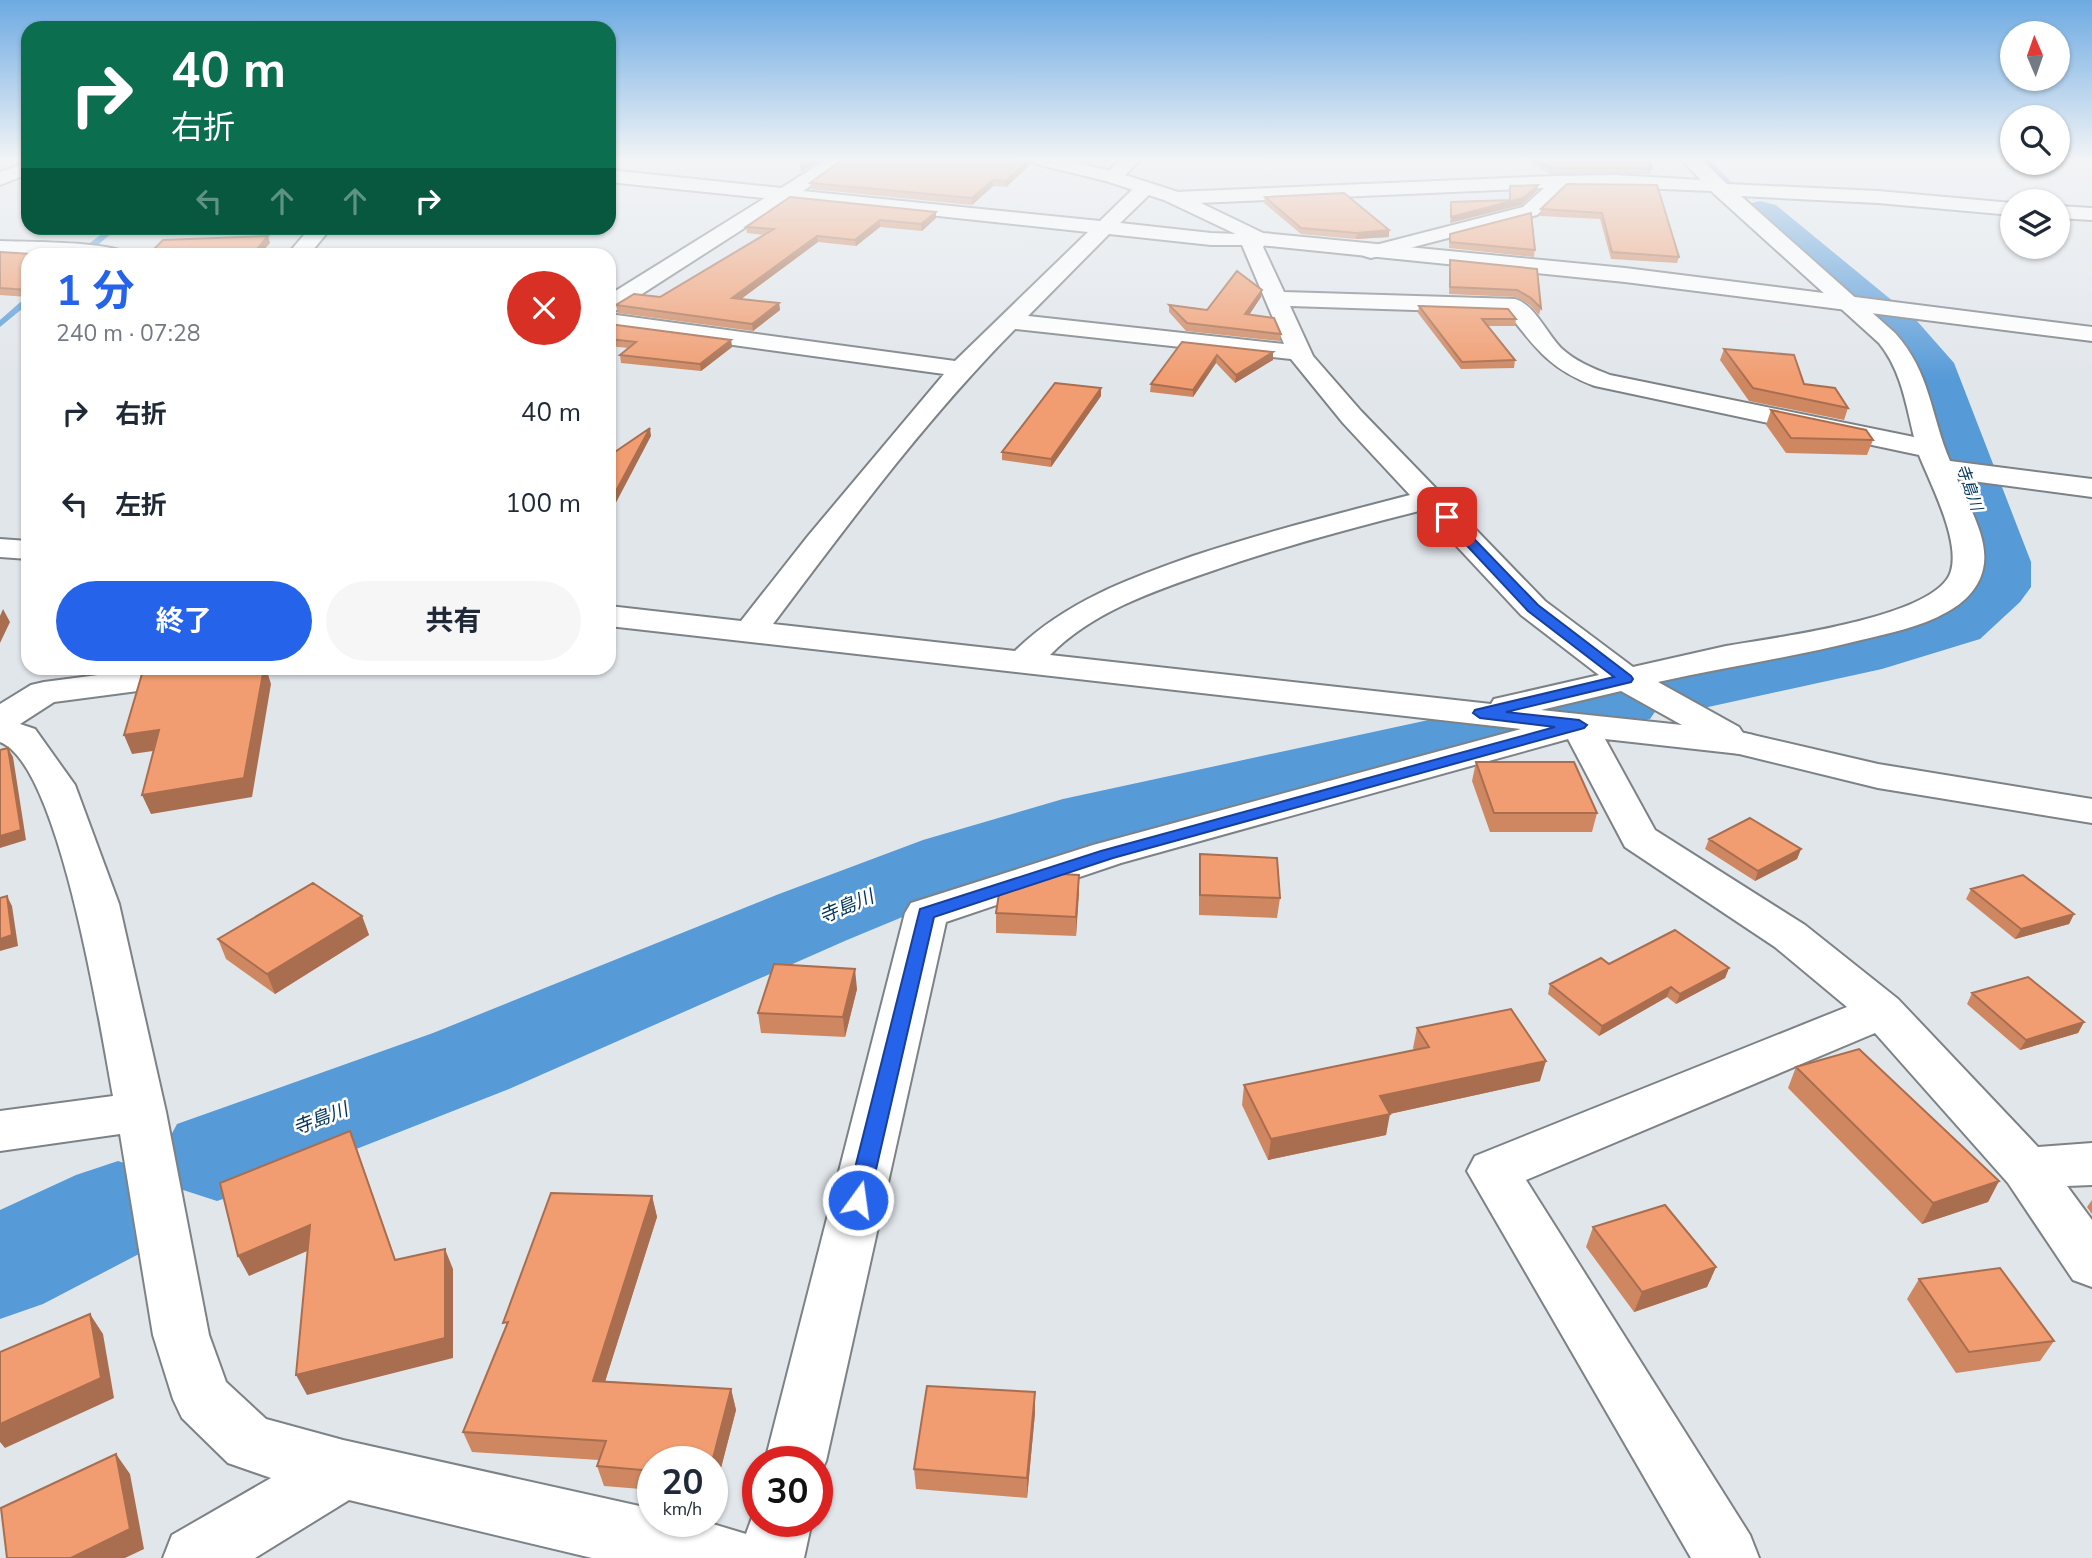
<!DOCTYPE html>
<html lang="ja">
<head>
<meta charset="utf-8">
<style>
	:root { --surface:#fff; --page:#f6f6f7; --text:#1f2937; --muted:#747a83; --accent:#2563eb }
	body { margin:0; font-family:"Nunito Sans","Noto Sans JP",sans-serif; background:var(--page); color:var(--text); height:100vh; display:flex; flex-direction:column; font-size:26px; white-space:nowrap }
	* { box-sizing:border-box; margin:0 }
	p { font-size:23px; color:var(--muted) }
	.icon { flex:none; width:38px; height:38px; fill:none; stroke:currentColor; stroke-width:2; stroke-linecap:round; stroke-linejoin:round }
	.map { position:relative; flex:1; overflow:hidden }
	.panel { position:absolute; left:21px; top:248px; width:595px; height:427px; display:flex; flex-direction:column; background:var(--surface); border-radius:21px; box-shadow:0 2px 5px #0004 }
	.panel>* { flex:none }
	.top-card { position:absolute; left:21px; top:21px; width:595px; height:214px; border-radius:21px; box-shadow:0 2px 5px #0004; background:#0b6e4f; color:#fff; overflow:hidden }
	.needle { width:46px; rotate:358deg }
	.controls { position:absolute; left:2000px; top:21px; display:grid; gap:14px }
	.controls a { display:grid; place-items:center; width:70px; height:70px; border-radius:50%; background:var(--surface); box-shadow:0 2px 5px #0004; font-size:35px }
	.speed { position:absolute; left:637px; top:1446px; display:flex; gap:14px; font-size:35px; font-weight:700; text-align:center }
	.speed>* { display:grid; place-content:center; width:91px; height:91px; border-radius:50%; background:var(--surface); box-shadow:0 2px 5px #0004; line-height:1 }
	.speed small { font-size:18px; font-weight:400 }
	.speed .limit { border:10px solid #d22; background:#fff; color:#111 }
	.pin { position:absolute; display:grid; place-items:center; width:60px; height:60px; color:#fff; margin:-30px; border-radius:14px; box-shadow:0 4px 10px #0006 }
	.me { position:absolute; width:77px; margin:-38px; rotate:14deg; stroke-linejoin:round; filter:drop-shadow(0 0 5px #0008) }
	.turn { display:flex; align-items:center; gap:24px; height:147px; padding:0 35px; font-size:32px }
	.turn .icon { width:91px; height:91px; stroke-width:2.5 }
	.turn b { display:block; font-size:49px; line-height:60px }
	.lanes { display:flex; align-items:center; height:66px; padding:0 35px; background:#0003; justify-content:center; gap:35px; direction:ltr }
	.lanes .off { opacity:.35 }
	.round { display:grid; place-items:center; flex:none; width:74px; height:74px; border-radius:37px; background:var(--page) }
	.head { display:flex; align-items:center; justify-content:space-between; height:119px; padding:0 35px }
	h1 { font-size:42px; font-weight:700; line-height:52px; color:var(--accent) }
	.primary-button { display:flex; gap:14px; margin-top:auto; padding:14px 35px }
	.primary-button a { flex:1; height:80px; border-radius:42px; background:var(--accent); color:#fff; font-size:28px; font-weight:700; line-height:80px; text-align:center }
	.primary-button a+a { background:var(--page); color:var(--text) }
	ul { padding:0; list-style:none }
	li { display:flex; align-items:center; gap:21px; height:91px; padding:0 35px }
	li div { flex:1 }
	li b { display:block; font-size:26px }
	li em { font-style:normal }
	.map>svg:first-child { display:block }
</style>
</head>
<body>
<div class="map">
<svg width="2092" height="1558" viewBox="0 0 2092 1558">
	<rect width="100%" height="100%" fill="#e1e6eb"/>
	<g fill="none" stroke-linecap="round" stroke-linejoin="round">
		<path fill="#569ad8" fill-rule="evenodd" d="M1703,160H1710L1740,192V194H1736Z
			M110,228H118L93,249H87V245Z
			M25,298H28V304L0,327V320Z"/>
		<path fill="#569ad8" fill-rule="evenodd" d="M1760,201L1776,205L1917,321L1954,363L2031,562V587L2020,602L1980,639L1882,669L1690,711L1661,703L1650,719L1570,737L1541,730L1530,713L1541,696L1622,678L1651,686L1662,670L1866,627L1928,607L1960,580L1961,562L1900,367L1879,343L1744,223L1738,214L1744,205Z
			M1498,705L1527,713L1539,730L1527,747L1085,850L987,882L847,940L509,1089L257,1188L217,1201L177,1188L160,1156L177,1124L433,1033L779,894L923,840L1063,799Z
			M118,1161L160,1175L177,1209L160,1243L43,1304L0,1319V1210L76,1175Z"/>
		<g stroke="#7d8286" stroke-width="4">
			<path id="minor" d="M826,160H848L803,191L1100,221L1138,184H1152L1154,188L1152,192L1120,223L1211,233L1266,235L1269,239L1263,247L1284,292L1515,299C1534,304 1547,334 1561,348C1575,361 1592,368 1610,375L1914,437C1906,404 1901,370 1879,343L1711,191L1616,187H1565L1537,215L1371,258L1364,256L1360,252L1364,248L1523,207L1544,188L1175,204L1165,198L1175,192L1556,176L1616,175L1701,180L1682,160H1702L1727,184L1878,191L2012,203V215L1878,203L1741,196L1895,333C1931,373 1930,414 1950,461L2092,479V497L1957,479C1968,505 1990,540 1983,569C1979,588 1964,603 1947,612C1921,627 1890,633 1861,640C1794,657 1725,667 1658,682L1739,727L1743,733L1753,735L1759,743L1753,751L1740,754L1605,739L1655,830L1805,925L1898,999L2038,1147L2092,1143V1185L2067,1186L2092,1220V1287L2073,1280L2008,1183L1875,1033L1526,1180L1750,1535L1759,1558H1691L1467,1171L1475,1156L1847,1007L1775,947L1625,847L1568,739L1121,863L946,922L826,1461L817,1480V1461H765L905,913L911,903L1093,845L1521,729L609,626V606L741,621L808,536L944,374L609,328V314L955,361L1088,232L788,200L617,310L609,312V295L765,198L609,182V170L781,188ZM1109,234L1211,245H1242L1284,344L1028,316ZM1290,306L1508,313C1536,349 1551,370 1595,386L1919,455C1931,485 1960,540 1951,571C1938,618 1771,638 1726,646C1695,653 1664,660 1633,667L1545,601L1361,411L1313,356ZM1015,329L1291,359L1343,423L1410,495C1337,514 1265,532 1193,556C1128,579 1065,602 1015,651L773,624C849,523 926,419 1015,329ZM1423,510L1521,615L1599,675L1494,699L1491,704L1050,655C1092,612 1154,591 1209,572C1280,547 1351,528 1423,510ZM1621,691L1682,725L1541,710Z
				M1120,160H1140L1119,181H1105L1103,177Z
				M28,162V174L0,185V172Z
				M2058,206L2092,208V220L2058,218Z
				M310,228H331L308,256H286Z
				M0,241C23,242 119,241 131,256L0,253Z
				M0,539L28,541V559L0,557Z
				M152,668H254L249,675L237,678L54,702L20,724L35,729L75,785L119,904L166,1112L209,1335L226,1382L266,1419L343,1440L653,1509V1521H703L746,1534L758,1501V1521H812L804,1558H592L349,1500L255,1558H163L172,1535L271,1478L228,1463L182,1418L173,1399L153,1335L120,1134L0,1151V1111L113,1096C101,1032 60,764 0,742V704L31,685L44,682Z"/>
		</g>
		<g stroke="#7d8286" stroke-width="4">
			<path id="tertiary" d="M1033,160H1066L1119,173L1178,192L1263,233L1625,268L2092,327V341L1625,282L1259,245L1164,200L1106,181L1036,164Z
				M1740,732L1878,764L2092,799V823L1878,788L1727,751L1721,743L1727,735Z"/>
		</g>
		<use href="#minor" fill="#fff" fill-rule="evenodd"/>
		<use href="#tertiary" fill="#fff" fill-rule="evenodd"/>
	</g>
	<path fill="#cf8761" d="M842,160H1032V163L1006,187L993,186L972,205L811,189L810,183Z
		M1527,160H1649L1652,168L1650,174H1550Z
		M1657,185L1679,257L1677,263L1611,259L1600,219L1540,216L1541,209Z
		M1265,197L1389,237L1356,239L1301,234L1264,203Z
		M936,218L922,231L880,227L856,246L818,242L741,299L779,303L780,310L753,331L618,313L616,305L660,297L765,235L747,233L746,227Z
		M1450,234L1535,250L1534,257L1449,248Z
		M0,252L28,256V297L0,295Z
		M1450,260L1537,269L1541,308L1539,315L1530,305L1516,297L1449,294Z
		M1261,297L1249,315L1281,334L1280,341L1186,331L1169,312V305L1207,310Z
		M1419,306L1516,319L1515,326H1487L1515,360L1514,368L1461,369L1418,313Z
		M609,324L731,340L732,347L701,371L621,363L620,355L628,348L609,346Z
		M1182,342L1273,352V360L1235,383L1216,363L1193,397L1150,392L1151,384Z
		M1724,349L1804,384L1848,408L1844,420L1749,401L1720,360Z
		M1101,396L1051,467L1002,460V452Z
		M1771,410L1873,440L1867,455L1786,453L1766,425Z
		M1476,762L1597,813L1592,832H1490L1472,781Z
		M1709,839L1801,849L1797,859L1755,881L1705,849Z
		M1200,854L1280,898L1277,918L1199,915V873Z
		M1079,875L1076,936L996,933V913Z
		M1971,889L2074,914L2069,924L2015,939L1966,899Z
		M362,916L369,935L275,994L226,959L218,939Z
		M1609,964L1729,968L1725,978L1676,1004L1667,997L1599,1036L1548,994L1550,984Z
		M857,989L845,1037L761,1033L758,1013Z
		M1972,993L2084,1022L2078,1033L2020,1050L1967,1004Z
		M1417,1028L1540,1081L1389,1114L1386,1135L1268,1160L1242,1105L1244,1085L1414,1050L1413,1048Z
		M1796,1067L1999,1181L1988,1202L1922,1224L1788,1088Z
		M652,1196L657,1217L605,1381L731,1389L736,1410L714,1495H712V1461H653V1490L604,1486L597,1466L599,1460L472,1452L463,1432Z
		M2092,1200V1214L2087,1207Z
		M1593,1227L1716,1267L1707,1287L1634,1312L1586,1247Z
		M1919,1279L2054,1341L2040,1361L1956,1373L1907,1299Z
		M1035,1392V1413L1027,1498L916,1489L914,1469Z"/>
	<path fill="#a96e4f" d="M811,160H821L801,172V166Z
		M1029,160H1032V163L1006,187V181Z
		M993,180V186L972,205V198Z
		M1538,185L1537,191L1522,205L1450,223L1451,217L1523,198Z
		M936,212V218L922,231L921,224Z
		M880,220V227L856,246L855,240Z
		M1389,230V237L1356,239L1357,233Z
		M268,236L270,243L259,256H251Z
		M817,236L818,242L733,305L732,298Z
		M1262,290L1261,297L1245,321V314Z
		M779,303L780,310L753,331L752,324Z
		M731,340L732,347L701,371L700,364Z
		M1273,352V360L1235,383L1236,375Z
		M1217,355L1216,363L1193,397V390Z
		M1101,388V396L1051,467V459Z
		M650,428L651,436L609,516V504Z
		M3,609L10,622L0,643V616Z
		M264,668H266L271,684L252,797L151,814L142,795Z
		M159,730L167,749L132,754L124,735Z
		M8,748L13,757L26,840L0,848V836Z
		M1801,849L1797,859L1755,881L1758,871Z
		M1079,875V894L1076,936V917Z
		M7,896L12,906L18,946L0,951V939Z
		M2074,914L2069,924L2015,939L2021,929Z
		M362,916L369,935L275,994L267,974Z
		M1729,968L1725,978L1676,1004L1680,994Z
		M855,969L857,989L845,1037L843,1017Z
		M1671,987L1667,997L1599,1036L1602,1026Z
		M2084,1022L2078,1033L2020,1050L2026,1040Z
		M1546,1061L1540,1081L1376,1117L1380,1096Z
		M1390,1114L1386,1135L1268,1160L1271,1139Z
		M350,1131L358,1152L403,1281L395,1260Z
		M1999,1181L1988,1202L1922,1224L1933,1203Z
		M652,1196L657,1217L599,1401L593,1381Z
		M310,1225L319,1246L249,1276L238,1256Z
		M445,1249L453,1269V1358L307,1395L296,1375Z
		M1716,1267L1707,1287L1634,1312L1642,1292Z
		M90,1314L103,1334L114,1398L5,1448L0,1442V1424Z
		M731,1389L736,1410L714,1495L712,1489V1462Z
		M1035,1392V1413L1027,1498V1478Z
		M116,1454L130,1474L144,1549L125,1558H71Z"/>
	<path fill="#f19d71" stroke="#a96e4f" stroke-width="2" d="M801,160H811L801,166Z
		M842,160H1029L1006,181L993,180L972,198L810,183Z
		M1538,160H1649L1652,168H1551Z
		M1567,184L1657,185L1679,257L1612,252L1602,213L1541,209Z
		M1538,185L1523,198L1451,217V202L1510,200V186Z
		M1344,193L1389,230L1357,233L1301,228L1265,197Z
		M790,197L936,212L921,224L880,220L855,240L817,236L732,298L779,303L752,324L616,305L634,294L660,297L774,229L746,227Z
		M1531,213L1535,250L1450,242V234Z
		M268,236L251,256H147L163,240Z
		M0,252L63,256H28V290L0,288Z
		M1450,260L1537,269L1541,308L1531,298L1517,290L1450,287Z
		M1237,271L1262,290L1245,314L1274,318L1281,334L1187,323L1169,305L1207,310Z
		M1419,306L1508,309L1516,319H1482L1515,360L1462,362Z
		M609,324L731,340L700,364L620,355L636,342L609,339Z
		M1182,342L1273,352L1236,375L1217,355L1193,390L1151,384Z
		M1724,349L1794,355L1804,384L1835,388L1848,408L1753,388Z
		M1055,383L1101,388L1051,459L1002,452Z
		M1771,410L1866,430L1873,440L1791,438Z
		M650,428L609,504V456Z
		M184,668H264L244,778L142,795L159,730L124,735L142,674Z
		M8,748L21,830L0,836V750Z
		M1476,762H1574L1597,813H1494Z
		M1750,818L1801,849L1758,871L1709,839Z
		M1200,854L1277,858L1280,898L1200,895Z
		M1042,873L1079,875L1076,917L996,913L1000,887Z
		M2023,875L2074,914L2021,929L1971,889Z
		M313,883L362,916L267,974L218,939Z
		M7,896L12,935L0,939V898Z
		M1675,930L1729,968L1680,994L1671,987L1602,1026L1550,984L1601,958L1609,964Z
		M774,964L855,969L843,1017L758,1013Z
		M2028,977L2084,1022L2026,1040L1972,993Z
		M1511,1009L1546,1061L1380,1096L1390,1114L1271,1139L1244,1085L1429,1047L1417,1028Z
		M1859,1049L1999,1181L1933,1203L1796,1067Z
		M350,1131L395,1260L445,1249V1338L296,1375L310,1225L238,1256L220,1183Z
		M551,1193L652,1196L593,1381L731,1389L712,1462L653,1461V1471L597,1466L606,1441L463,1432L508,1322L503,1323Z
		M1665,1205L1716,1267L1642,1292L1593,1227Z
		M2000,1268L2054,1341L1969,1352L1919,1279Z
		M90,1314L101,1378L0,1424V1352Z
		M927,1386L1035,1392L1027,1478L914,1469Z
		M116,1454L130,1529L71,1558H7L1,1508Z"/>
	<linearGradient id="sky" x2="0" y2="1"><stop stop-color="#6daae2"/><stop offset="0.42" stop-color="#f2f4f6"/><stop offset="1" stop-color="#f2f4f6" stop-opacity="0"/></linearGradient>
	<rect width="2092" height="379" fill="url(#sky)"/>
	<path fill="#2563eb" stroke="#184099" stroke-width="2" d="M1447,514L1451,515L1538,605L1631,676L1633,679L1631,682L1506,712L1579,720L1587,725L1584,728L1113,858L934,917L869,1200L865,1207L858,1209L850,1207L847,1200L920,909L1101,851L1555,727L1480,718L1473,713L1475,710L1614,677L1528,611L1443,520V515Z"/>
	<g text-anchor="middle" stroke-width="5" stroke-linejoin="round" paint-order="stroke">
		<g font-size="16" font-style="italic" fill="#00345c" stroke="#fff">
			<text transform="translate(1970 487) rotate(71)" y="6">寺島川</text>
		</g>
		<g font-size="19" font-style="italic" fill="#00345c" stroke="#fff">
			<text transform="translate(846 906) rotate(-23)" y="7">寺島川</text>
			<text transform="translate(320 1118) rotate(-21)" y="7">寺島川</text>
		</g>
	</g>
</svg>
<div class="controls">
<a><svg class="needle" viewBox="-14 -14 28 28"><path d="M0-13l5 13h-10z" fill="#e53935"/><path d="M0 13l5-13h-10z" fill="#747a83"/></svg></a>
<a><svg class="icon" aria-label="search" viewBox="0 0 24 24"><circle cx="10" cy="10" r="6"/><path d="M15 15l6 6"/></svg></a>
<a><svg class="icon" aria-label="layers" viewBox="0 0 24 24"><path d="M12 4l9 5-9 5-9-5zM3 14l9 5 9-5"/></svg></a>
</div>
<div class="speed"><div>20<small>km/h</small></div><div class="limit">30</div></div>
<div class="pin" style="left:1447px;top:517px;background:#d93025"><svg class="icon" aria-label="arrive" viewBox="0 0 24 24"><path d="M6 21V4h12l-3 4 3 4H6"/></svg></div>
<svg class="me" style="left:858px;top:1200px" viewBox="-20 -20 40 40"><circle r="17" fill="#2563eb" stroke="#fff" stroke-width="3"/><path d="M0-11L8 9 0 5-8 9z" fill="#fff"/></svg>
<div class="top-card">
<div class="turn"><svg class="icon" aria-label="right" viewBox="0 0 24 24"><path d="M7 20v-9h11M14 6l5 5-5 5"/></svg><div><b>40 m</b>右折</div></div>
<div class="lanes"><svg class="icon off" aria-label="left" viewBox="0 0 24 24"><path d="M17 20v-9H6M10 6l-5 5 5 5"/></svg><svg class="icon off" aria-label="ahead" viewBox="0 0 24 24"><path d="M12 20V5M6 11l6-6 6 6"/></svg><svg class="icon off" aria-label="ahead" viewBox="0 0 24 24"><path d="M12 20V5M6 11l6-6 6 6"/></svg><svg class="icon" aria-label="right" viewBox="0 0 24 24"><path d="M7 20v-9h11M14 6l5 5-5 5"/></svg></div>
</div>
<section class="panel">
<div class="head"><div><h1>1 分</h1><p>240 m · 07:28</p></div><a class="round" style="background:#d93025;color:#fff"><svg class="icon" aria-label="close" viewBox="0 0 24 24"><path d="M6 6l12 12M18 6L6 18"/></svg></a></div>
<ul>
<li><svg class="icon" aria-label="right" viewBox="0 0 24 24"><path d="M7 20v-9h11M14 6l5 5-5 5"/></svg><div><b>右折</b></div><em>40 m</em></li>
<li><svg class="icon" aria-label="left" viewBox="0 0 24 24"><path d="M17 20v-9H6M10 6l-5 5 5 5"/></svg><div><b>左折</b></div><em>100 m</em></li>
</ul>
<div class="primary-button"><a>終了</a><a>共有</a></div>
</section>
</div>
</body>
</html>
